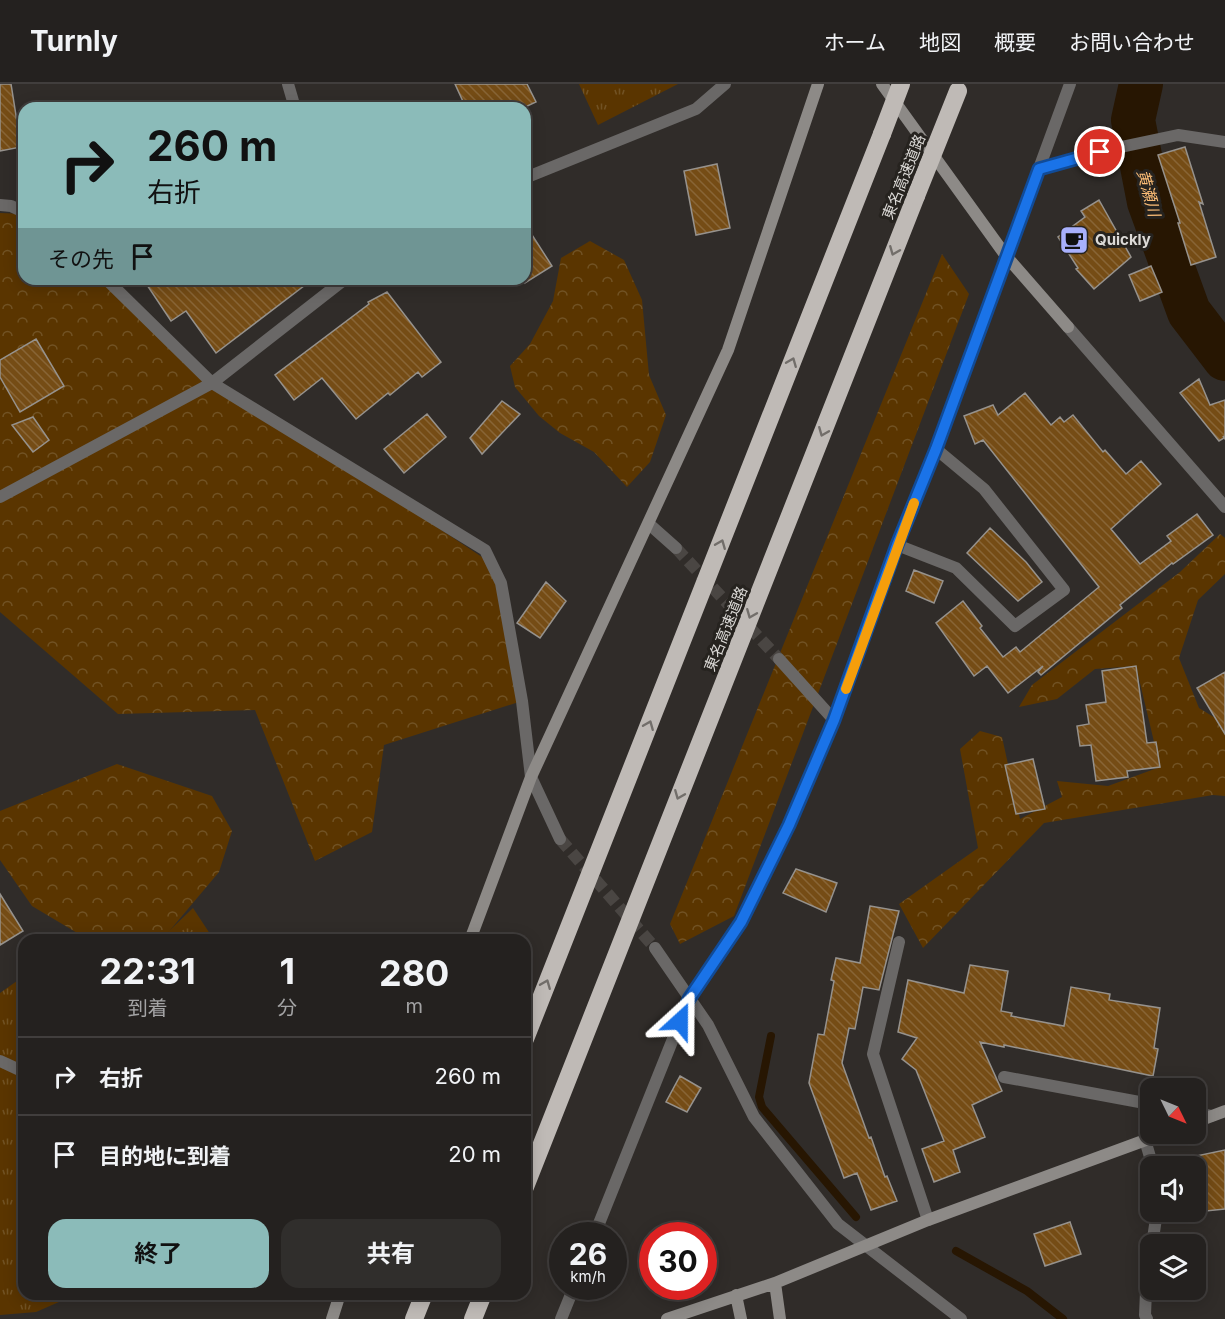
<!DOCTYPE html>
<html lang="ja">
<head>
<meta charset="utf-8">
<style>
	:root { --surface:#24211f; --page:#302e2c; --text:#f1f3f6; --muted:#a3a3a4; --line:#413e3d; --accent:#8bbbb9 }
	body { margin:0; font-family:Inter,"Noto Sans JP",sans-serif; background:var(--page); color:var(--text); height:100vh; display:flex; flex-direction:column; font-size:22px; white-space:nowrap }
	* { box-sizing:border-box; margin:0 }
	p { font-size:20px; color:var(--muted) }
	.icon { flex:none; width:33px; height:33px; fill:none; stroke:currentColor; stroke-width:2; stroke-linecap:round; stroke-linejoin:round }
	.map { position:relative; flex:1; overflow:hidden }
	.side { position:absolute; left:18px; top:850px; width:513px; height:366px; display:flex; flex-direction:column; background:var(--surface); border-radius:18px; box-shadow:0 3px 15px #0003,0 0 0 2px var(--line) }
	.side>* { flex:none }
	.top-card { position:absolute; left:18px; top:18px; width:513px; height:183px; border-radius:18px; box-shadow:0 3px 15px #0003,0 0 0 2px var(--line); background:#8bbbb9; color:#111; overflow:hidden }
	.needle { width:39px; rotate:133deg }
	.tools { position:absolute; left:1140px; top:994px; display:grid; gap:12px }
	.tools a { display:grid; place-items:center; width:66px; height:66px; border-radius:12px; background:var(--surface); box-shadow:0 3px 15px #0003,0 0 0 2px var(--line); font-size:30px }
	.speed { position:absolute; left:549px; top:1138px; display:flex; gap:12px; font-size:30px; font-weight:700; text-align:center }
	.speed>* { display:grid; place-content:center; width:78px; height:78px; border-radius:50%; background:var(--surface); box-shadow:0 3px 15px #0003,0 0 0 2px var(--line); line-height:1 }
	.speed small { font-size:15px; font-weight:400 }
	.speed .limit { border:9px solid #d22; background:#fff; color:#111 }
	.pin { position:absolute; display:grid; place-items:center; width:51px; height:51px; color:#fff; margin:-26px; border:3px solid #fff; border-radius:50%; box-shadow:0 2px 6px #0007 }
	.me { position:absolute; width:66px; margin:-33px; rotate:24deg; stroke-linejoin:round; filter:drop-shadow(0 0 4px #0008) }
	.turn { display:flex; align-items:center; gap:21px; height:126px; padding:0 30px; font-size:27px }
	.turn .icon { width:78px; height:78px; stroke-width:2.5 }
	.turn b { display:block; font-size:42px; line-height:51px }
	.then { display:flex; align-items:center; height:57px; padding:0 30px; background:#0003; gap:12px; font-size:22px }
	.eta { display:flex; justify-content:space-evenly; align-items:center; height:102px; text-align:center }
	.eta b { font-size:36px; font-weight:700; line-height:42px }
	.cta { display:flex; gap:12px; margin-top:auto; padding:12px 30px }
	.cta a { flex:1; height:69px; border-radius:18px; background:var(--accent); color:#111; font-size:24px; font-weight:700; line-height:69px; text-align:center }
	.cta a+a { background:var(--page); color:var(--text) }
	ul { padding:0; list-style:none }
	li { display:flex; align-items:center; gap:18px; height:78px; padding:0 30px; border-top:2px solid var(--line) }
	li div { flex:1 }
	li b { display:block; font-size:22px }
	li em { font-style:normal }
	header { display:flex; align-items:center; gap:36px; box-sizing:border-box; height:84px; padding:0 30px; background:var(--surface); border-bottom:2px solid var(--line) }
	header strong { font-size:28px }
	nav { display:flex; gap:33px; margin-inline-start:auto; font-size:21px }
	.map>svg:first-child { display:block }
</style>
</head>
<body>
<header>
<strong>Turnly</strong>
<nav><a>ホーム</a><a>地図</a><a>概要</a><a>お問い合わせ</a></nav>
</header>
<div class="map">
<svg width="1225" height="1235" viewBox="0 0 1225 1235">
	<defs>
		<pattern id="grass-tufts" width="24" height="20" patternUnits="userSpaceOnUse" patternTransform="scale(1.5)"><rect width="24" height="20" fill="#5a3500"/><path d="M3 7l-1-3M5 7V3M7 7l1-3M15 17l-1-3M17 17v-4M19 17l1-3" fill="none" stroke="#715224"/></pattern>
		<pattern id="forest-crowns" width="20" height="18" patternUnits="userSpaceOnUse" patternTransform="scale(1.5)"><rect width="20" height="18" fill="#5a3500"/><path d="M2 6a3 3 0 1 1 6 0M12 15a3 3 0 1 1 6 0" fill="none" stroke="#715224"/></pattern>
		<pattern id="building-back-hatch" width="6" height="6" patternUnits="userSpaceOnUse" patternTransform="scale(1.5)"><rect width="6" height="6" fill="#754c15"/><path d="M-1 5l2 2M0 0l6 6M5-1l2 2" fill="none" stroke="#886536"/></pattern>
	</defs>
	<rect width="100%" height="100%" fill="#302c29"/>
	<path fill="url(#grass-tufts)" d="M579,0H678L598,41Z
		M193,824L214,856H76L85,851L168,848Z
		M24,892V1210L75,1211L36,1228L0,1231V909Z"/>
	<path fill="url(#forest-crowns)" d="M0,129L24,130V195H100L197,284L491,479L522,617L384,661L372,748L315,777L255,626L118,630L0,528Z
		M590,157L624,176L642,216L649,291L666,331L650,378L627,403L594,368L560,349L539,332L515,303L510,282L530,260L553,217L561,174Z
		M942,170L969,210L734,832L680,860L670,840Z
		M1220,450L1225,454V490L1198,516L1179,574L1199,624L1225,640V712L1213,711L1044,739L923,864L899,820L978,764L960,665L980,647L1002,653L1020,735L1062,713L1057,697L1108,702L1160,683L1136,582L1095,585L1057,615L1019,623L1032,601L1180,488Z
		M117,680L212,712L232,747L219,788L166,851L148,856H89L32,822L0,776V727Z"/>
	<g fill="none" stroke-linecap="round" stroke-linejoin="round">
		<path stroke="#271602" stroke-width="8" d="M771,952L759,1013L762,1023L856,1133
			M956,1167L1027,1207L1063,1235"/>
		<path stroke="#271602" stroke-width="44" d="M1141,0L1133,36L1149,118L1189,228L1225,275"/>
	</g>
	<path fill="url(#building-back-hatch)" stroke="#96928d" stroke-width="1.5" d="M0,0H11L21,63L0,67Z
		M455,0H527L536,18L523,24H466Z
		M1185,63L1203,120L1199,118L1216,173L1191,181L1178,139H1180L1158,71Z
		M717,80L730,144L696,151L684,87Z
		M1099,116L1131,173L1094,205L1076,185L1078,184L1058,153L1085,133L1081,127Z
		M525,140L552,182L525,199Z
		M1151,182L1162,208L1140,217L1129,191Z
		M143,195H313L216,269L186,227L171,237Z
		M387,208L441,278L422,293L418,288L390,311L388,309L356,335L322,294L294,316L275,291L369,220L368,218Z
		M36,255L64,302L20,328L0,293V276Z
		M1199,295L1210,321L1225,316V355L1223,352L1224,354L1219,357L1180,309Z
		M1025,309L1051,341L1060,333L1064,338L1073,331L1103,368L1105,366L1126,390L1141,377L1161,400L1111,445L1140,480L1171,457L1167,452L1197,430L1213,451L1173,480L1172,479L1120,521L1122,524L1041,591L1038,588L1043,582L1008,609L987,582L974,592L936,539L963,517L982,542L980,544L1003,573L1016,563L1020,568L1099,503L983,356L975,360L964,332L993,321L998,331Z
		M502,317L520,330L482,370L470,354Z
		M427,330L446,353L404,389L384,365Z
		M33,333L49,356L33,368L12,341Z
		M990,444L1026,478L1042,498L1018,517L967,469Z
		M914,486L943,497L934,519L906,507Z
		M546,498L566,517L540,554L517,539Z
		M1136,582L1147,659L1156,658L1160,683L1127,687L1128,693L1096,697L1091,661L1080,662L1077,642L1089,640L1086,621L1106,618L1102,587Z
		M1225,588V650L1197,604Z
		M1033,675L1045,725L1016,730L1005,681Z
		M796,785L837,799L826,828L783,809Z
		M0,810L23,847L0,861Z
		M870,822L899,827L879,906L863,903L855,945L849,944L842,979L869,1054L871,1053L885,1093L887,1092L897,1117L871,1126L857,1089L844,1094L809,999L818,950L824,951L834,897L831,896L836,874L860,879Z
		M970,881L1008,887L1001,927L1012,929L1011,932L1064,942L1071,903L1110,910L1109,916L1160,924L1154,964L1158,965L1153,992L1004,961V963L980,958L1002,1007L972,1021L985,1053L953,1066L960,1088L934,1098L922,1065L944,1057L916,986L902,975L917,954L898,948L908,896L964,909Z
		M680,992L701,1004L687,1028L666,1018Z
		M1225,1066V1125L1196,1128V1072Z
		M1070,1138L1081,1170L1045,1182L1034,1150Z"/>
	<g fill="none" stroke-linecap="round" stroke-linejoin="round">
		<path stroke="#4a4643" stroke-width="12" stroke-dasharray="12 6" stroke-linecap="butt" d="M676,464L779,575
			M560,755L655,864"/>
		<path stroke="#6a6867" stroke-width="12" d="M288,0L295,24
			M1039,85L1121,63L1178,51L1225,58
			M525,94L696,25L725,0
			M0,121L11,122L24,128
			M106,195L212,299L485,466L501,499L522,617L531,693L560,755
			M1068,243L1225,423
			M0,413L212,299L345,195
			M649,440L676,464
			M897,461L956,484L1015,542L1064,506L984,405L936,365
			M779,575L834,636
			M899,858L873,970L928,1136
			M655,864L708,941L754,1033L838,1140L961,1235
			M0,977L24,988
			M1004,993L1150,1020
			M1196,1029L1211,1032
			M1145,1056L1153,1083
			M594,1152L689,915L741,838L789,741L834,636L897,461L936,365L1070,0
			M1152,1161L1157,1128
			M561,1235L574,1203
			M1147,1235L1145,1231L1147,1184L1150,1167"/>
		<path stroke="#8d8a87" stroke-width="12" d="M882,0L1006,172L1068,243
			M470,856L531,693L728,266L818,0
			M1196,1038L1225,1027
			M775,1199L780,1235
			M736,1211L741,1235
			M332,1235L340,1210
			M667,1235L775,1199L928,1136L1162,1050"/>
		<path stroke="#bfbab6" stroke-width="18" d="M525,955L882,50
			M525,1103L916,112
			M414,1235L424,1210
			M473,1235L483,1210"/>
		<path stroke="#bfbab6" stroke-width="18" d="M882,50L901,0
			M916,112L958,7"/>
	</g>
	<defs><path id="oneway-chevron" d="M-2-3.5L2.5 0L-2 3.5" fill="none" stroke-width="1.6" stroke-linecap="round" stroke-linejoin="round" transform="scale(1.5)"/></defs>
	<g stroke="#726e6a">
		<use href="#oneway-chevron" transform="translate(894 167) rotate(112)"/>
		<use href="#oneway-chevron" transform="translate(792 278) rotate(-68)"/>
		<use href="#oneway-chevron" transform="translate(823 348) rotate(112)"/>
		<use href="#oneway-chevron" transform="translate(721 460) rotate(-68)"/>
		<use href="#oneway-chevron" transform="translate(751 530) rotate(112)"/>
		<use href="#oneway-chevron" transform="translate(649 641) rotate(-68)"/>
		<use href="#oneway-chevron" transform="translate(679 711) rotate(112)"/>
		<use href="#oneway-chevron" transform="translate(546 900) rotate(-68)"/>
	</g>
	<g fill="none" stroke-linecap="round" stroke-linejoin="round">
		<g stroke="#114b97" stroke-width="15">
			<path id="route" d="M680,937L689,915L741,838L789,741L834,636L897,461L936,365L1039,85L1100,68"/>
		</g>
		<use href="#route" stroke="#1a73e8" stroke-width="10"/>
		<path stroke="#f59e0b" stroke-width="10" d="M846,605L914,419"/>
	</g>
	<defs>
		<g id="cafe-square" transform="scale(1.5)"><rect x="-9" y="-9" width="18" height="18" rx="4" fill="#a8b0fc" stroke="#26231f"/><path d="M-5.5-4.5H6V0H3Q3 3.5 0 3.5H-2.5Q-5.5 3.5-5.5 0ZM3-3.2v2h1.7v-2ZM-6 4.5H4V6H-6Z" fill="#111"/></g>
	</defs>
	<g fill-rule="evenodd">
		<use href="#cafe-square" x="1074" y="156"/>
	</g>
	<g text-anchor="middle" stroke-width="6" stroke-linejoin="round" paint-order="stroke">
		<g font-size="15" fill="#dcdad7" stroke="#26231f">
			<text transform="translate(904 93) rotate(-68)" y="5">東名高速道路</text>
			<text transform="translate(726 545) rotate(-68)" y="5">東名高速道路</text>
		</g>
		<g font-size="15" font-weight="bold" fill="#dcdad7" stroke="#26231f" text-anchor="start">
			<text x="1095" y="161">Quickly</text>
		</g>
		<g font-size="16" font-style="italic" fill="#fabc76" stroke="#26231f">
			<text transform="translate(1149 109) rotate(75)" y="6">黄瀬川</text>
		</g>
	</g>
</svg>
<div class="tools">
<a><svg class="needle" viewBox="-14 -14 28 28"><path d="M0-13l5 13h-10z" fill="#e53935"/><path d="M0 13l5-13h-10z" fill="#a3a3a4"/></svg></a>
<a><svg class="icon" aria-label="sound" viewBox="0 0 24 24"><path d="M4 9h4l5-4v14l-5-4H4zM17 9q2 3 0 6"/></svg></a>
<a><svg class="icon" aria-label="layers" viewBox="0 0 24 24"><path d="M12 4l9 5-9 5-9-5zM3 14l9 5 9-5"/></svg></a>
</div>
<div class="speed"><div>26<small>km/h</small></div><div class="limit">30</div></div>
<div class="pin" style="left:1100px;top:68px;background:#d93025"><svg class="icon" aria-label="arrive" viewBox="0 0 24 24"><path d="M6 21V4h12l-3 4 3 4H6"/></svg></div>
<svg class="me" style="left:680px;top:937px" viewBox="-20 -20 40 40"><path d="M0-17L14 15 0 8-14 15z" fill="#1a73e8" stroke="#fff" stroke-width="4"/></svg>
<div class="top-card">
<div class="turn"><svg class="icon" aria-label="right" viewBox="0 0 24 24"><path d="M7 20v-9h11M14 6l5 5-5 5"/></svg><div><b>260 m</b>右折</div></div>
<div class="then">その先<svg class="icon" aria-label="arrive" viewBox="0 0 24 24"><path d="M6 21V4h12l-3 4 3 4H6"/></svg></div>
</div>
<section class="side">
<div class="eta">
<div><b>22:31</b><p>到着</p></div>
<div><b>1</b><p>分</p></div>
<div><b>280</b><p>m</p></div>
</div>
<ul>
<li><svg class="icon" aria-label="right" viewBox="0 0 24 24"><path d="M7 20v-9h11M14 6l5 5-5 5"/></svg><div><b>右折</b></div><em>260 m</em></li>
<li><svg class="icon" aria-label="arrive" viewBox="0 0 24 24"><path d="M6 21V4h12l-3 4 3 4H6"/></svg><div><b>目的地に到着</b></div><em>20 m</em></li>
</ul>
<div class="cta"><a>終了</a><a>共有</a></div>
</section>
</div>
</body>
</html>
